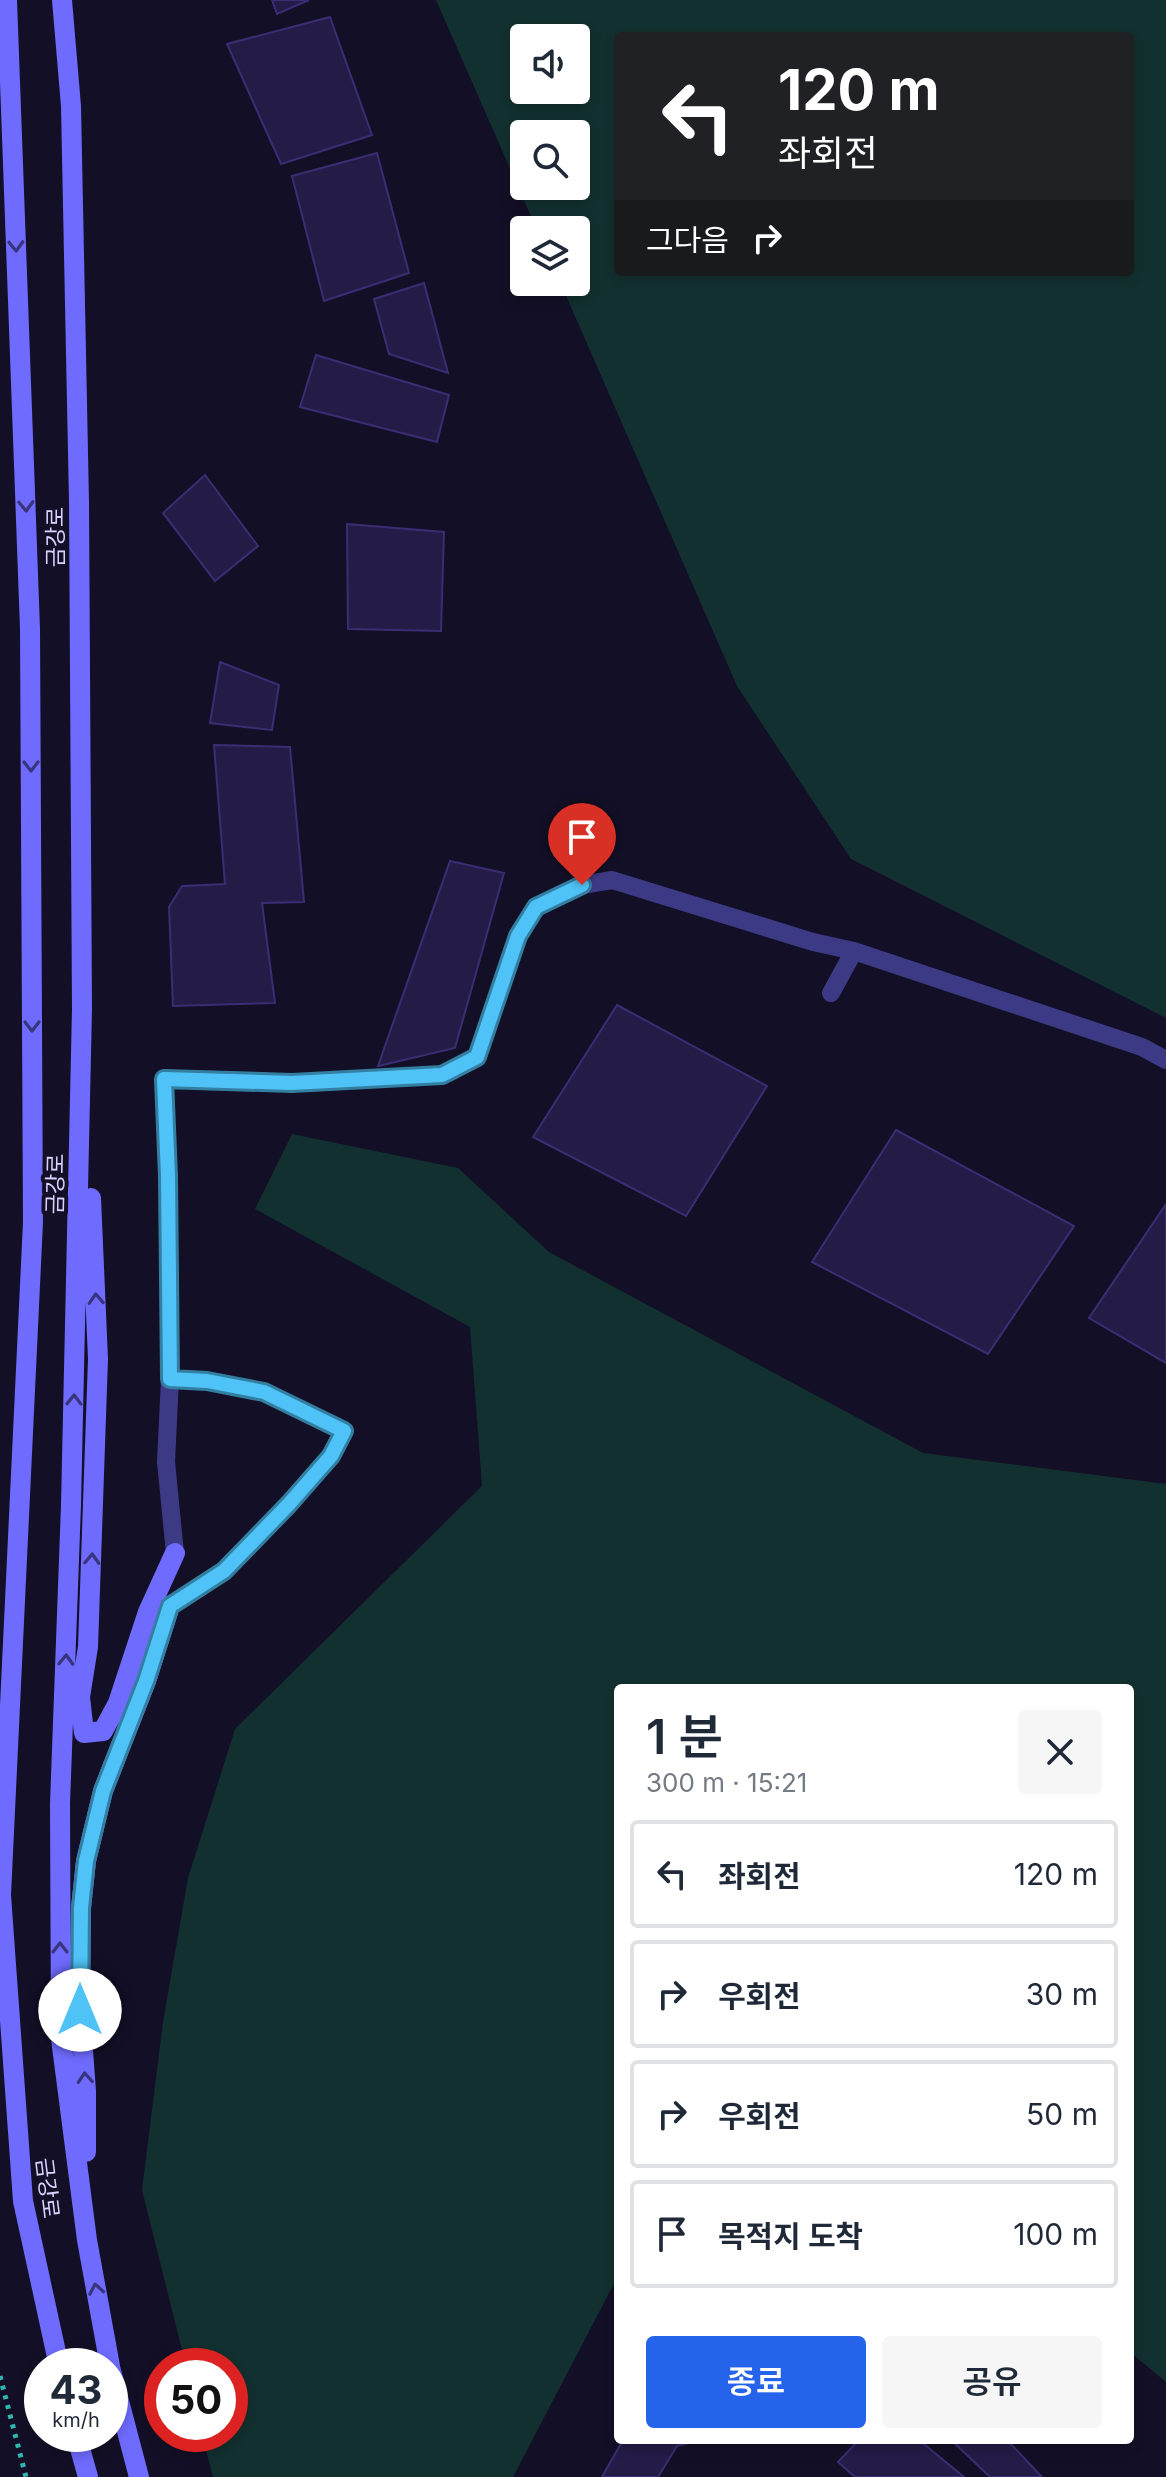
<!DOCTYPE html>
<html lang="ko">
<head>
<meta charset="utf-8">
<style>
	:root { --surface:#fff; --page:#f6f6f7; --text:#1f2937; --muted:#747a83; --line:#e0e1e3; --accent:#2563eb }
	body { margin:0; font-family:Inter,"Noto Sans KR",sans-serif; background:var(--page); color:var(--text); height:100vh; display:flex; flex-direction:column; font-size:30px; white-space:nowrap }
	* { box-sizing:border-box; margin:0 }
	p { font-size:26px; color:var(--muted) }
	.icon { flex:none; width:44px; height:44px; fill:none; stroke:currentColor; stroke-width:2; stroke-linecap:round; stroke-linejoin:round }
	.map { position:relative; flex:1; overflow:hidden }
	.side { position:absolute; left:614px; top:1684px; width:520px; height:760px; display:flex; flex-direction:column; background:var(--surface); border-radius:8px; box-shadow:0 4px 12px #0003 }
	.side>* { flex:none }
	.banner { position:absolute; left:614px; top:32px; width:520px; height:244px; border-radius:8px; box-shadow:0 4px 12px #0003; background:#202124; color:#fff; overflow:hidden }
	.buttons { position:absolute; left:510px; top:24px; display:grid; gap:16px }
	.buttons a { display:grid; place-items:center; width:80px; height:80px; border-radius:8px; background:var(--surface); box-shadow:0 4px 12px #0003; font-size:40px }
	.speed { position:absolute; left:24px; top:2348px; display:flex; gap:16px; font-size:40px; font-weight:700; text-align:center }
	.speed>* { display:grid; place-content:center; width:104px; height:104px; border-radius:50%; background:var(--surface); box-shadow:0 4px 12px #0003; line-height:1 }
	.speed small { font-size:20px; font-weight:400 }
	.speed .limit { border:12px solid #d22; background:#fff; color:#111 }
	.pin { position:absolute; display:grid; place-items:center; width:68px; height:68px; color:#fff; margin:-82px -34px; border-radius:50% 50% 50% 0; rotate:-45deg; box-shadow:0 0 8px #0007 }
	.pin .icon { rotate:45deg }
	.me { position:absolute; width:88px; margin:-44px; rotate:0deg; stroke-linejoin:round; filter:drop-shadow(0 0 6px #0008) }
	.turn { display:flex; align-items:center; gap:28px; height:168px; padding:0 32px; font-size:36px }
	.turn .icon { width:104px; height:104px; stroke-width:2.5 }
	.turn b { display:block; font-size:56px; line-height:68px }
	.then { display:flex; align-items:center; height:76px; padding:0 32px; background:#0003; gap:16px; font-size:30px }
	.round { display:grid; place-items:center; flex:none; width:84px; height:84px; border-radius:8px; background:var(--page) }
	.overview { display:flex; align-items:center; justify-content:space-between; height:136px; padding:0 32px }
	h1 { font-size:48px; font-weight:600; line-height:60px }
	.button { display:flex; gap:16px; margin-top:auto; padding:16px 32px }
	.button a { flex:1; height:92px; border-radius:8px; background:var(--accent); color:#fff; font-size:32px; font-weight:600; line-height:92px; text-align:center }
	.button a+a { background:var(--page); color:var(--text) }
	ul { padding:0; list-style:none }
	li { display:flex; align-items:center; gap:24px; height:108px; margin:0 16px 12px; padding:0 16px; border:4px solid var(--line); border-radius:8px }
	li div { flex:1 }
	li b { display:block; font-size:30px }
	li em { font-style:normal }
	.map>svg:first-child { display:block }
</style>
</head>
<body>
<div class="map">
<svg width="1166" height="2477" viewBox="0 0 1166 2477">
	<rect width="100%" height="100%" fill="#130f26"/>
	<path fill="#12302f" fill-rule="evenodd" d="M436,0H1166V1018L851,859L737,686L560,282H576V230H537ZM618,36H1130V272H618ZM524,38H576V90H524ZM524,134H576V186H524Z
		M292,1134L458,1168L549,1252L923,1453L1166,1484V2382L1130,2352V1688H618V2276L513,2477H213L202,2434H230V2366H186L142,2190L163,2022L188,1878L235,1729L482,1486L470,1327L255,1209Z"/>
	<path fill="#241b47" stroke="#3b2d73" stroke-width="2" d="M272,0H309L277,14Z
		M330,17L372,135L281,164L227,44Z
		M377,153L409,273L324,301L292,176Z
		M424,283L448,373L389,354L374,299Z
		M316,355L449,395L437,442L300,407Z
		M205,475L258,546L215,581L163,513Z
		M347,524L444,532L441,631L348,629Z
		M220,662L279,685L272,730L210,723Z
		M214,745L290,747L304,902L262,903L275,1003L173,1006L169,907L182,886L225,884Z
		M450,861L504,873L455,1048L378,1066Z
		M617,1005L767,1086L686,1216L533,1137Z
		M896,1130L1074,1226L988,1354L812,1262Z
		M1166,1204V1363L1089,1318Z
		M623,2440H701L677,2446L658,2477H602Z
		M859,2440H919L964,2477H855L838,2462Z
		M951,2440H1007L1042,2477H990Z"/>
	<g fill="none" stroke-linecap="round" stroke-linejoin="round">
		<path stroke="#2fb8b0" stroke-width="5" stroke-dasharray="4 6" stroke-linecap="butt" d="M0,2376L26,2477"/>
		<path stroke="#3d3a85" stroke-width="18" d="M831,993L854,951
			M170,1379L168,1176L164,1079L292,1083L442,1075L477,1057L518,936L536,907L582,885L612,880L813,942L854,951L1142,1047L1166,1060
			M170,1606L224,1571L289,1504L331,1456L344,1431L264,1392L207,1381L170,1379L166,1462L175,1553"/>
		<path stroke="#6f6bff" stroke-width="20" d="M7,0L30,629L33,1222L1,1895L23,2201L59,2366
			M62,0L71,106L79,502L82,1009L71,1505L60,1804L61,2039L87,2240L110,2366
			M91,1198L98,1359L88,1647L80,1697L84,1733L103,1731L118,1703L148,1612L175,1553
			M86,2152V2091L80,2010L81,1908L86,1861L103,1791L146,1681L170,1606
			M110,2367L139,2477
			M76,2434L88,2477"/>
	</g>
	<defs><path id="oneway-chevron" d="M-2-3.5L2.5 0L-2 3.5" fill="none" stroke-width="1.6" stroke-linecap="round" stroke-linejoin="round" transform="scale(2)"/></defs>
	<g stroke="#38347d">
		<use href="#oneway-chevron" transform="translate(16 246) rotate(88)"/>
		<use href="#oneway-chevron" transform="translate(26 506) rotate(88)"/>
		<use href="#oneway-chevron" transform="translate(31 766) rotate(90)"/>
		<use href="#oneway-chevron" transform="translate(32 1026) rotate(90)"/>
		<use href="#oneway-chevron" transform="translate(96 1299) rotate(-93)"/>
		<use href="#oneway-chevron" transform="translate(74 1400) rotate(-89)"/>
		<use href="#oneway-chevron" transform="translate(92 1559) rotate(-88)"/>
		<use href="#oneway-chevron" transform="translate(66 1660) rotate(-88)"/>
		<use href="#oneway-chevron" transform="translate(60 1948) rotate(-90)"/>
		<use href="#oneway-chevron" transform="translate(85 2078) rotate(-94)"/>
		<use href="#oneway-chevron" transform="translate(96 2289) rotate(-100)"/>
	</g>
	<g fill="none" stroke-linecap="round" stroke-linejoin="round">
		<g stroke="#337fa1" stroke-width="20">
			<path id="route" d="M80,2010L81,1908L86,1861L103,1791L146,1681L170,1606L224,1571L289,1504L331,1456L344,1431L264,1392L207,1381L170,1379L168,1176L164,1079L292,1083L442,1075L477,1057L518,936L536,907L582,885"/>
		</g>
		<use href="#route" stroke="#4fc3f7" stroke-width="14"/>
	</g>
	<g text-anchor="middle" stroke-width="8" stroke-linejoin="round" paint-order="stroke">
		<g font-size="22" fill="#d9d4ff" stroke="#130f26">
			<text transform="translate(55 537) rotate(-90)" y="8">금강로</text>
			<text transform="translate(55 1184) rotate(-89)" y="8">금강로</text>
			<text transform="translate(48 2188) rotate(83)" y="8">금강로</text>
		</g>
	</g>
</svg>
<div class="buttons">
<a><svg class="icon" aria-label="sound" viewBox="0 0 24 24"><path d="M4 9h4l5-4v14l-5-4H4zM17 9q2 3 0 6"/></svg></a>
<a><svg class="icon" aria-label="search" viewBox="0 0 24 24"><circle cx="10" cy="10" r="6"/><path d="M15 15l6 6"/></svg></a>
<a><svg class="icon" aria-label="layers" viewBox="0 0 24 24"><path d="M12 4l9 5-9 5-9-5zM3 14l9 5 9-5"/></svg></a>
</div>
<div class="speed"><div>43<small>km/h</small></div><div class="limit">50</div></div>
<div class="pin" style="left:582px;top:885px;background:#d93025"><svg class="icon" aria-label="arrive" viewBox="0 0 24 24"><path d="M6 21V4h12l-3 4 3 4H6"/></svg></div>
<svg class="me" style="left:80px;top:2010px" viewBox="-20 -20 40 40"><circle r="19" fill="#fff"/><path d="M0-13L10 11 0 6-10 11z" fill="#4fc3f7"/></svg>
<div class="banner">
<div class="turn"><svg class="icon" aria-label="left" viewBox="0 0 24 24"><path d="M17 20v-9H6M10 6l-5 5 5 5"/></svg><div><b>120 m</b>좌회전</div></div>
<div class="then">그다음<svg class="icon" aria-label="right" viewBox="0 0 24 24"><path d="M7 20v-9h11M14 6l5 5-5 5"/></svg></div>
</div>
<section class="side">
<div class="overview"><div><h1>1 분</h1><p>300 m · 15:21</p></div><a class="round"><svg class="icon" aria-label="close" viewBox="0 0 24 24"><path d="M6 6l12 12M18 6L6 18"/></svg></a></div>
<ul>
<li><svg class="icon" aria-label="left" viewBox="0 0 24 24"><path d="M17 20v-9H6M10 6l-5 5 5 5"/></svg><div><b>좌회전</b></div><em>120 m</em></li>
<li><svg class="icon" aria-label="right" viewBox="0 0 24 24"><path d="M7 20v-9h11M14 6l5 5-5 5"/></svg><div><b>우회전</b></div><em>30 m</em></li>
<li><svg class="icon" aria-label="right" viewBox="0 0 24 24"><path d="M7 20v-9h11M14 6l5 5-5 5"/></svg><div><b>우회전</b></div><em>50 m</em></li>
<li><svg class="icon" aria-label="arrive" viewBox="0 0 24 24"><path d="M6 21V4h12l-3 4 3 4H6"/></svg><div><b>목적지 도착</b></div><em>100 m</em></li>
</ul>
<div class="button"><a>종료</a><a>공유</a></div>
</section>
</div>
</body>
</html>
